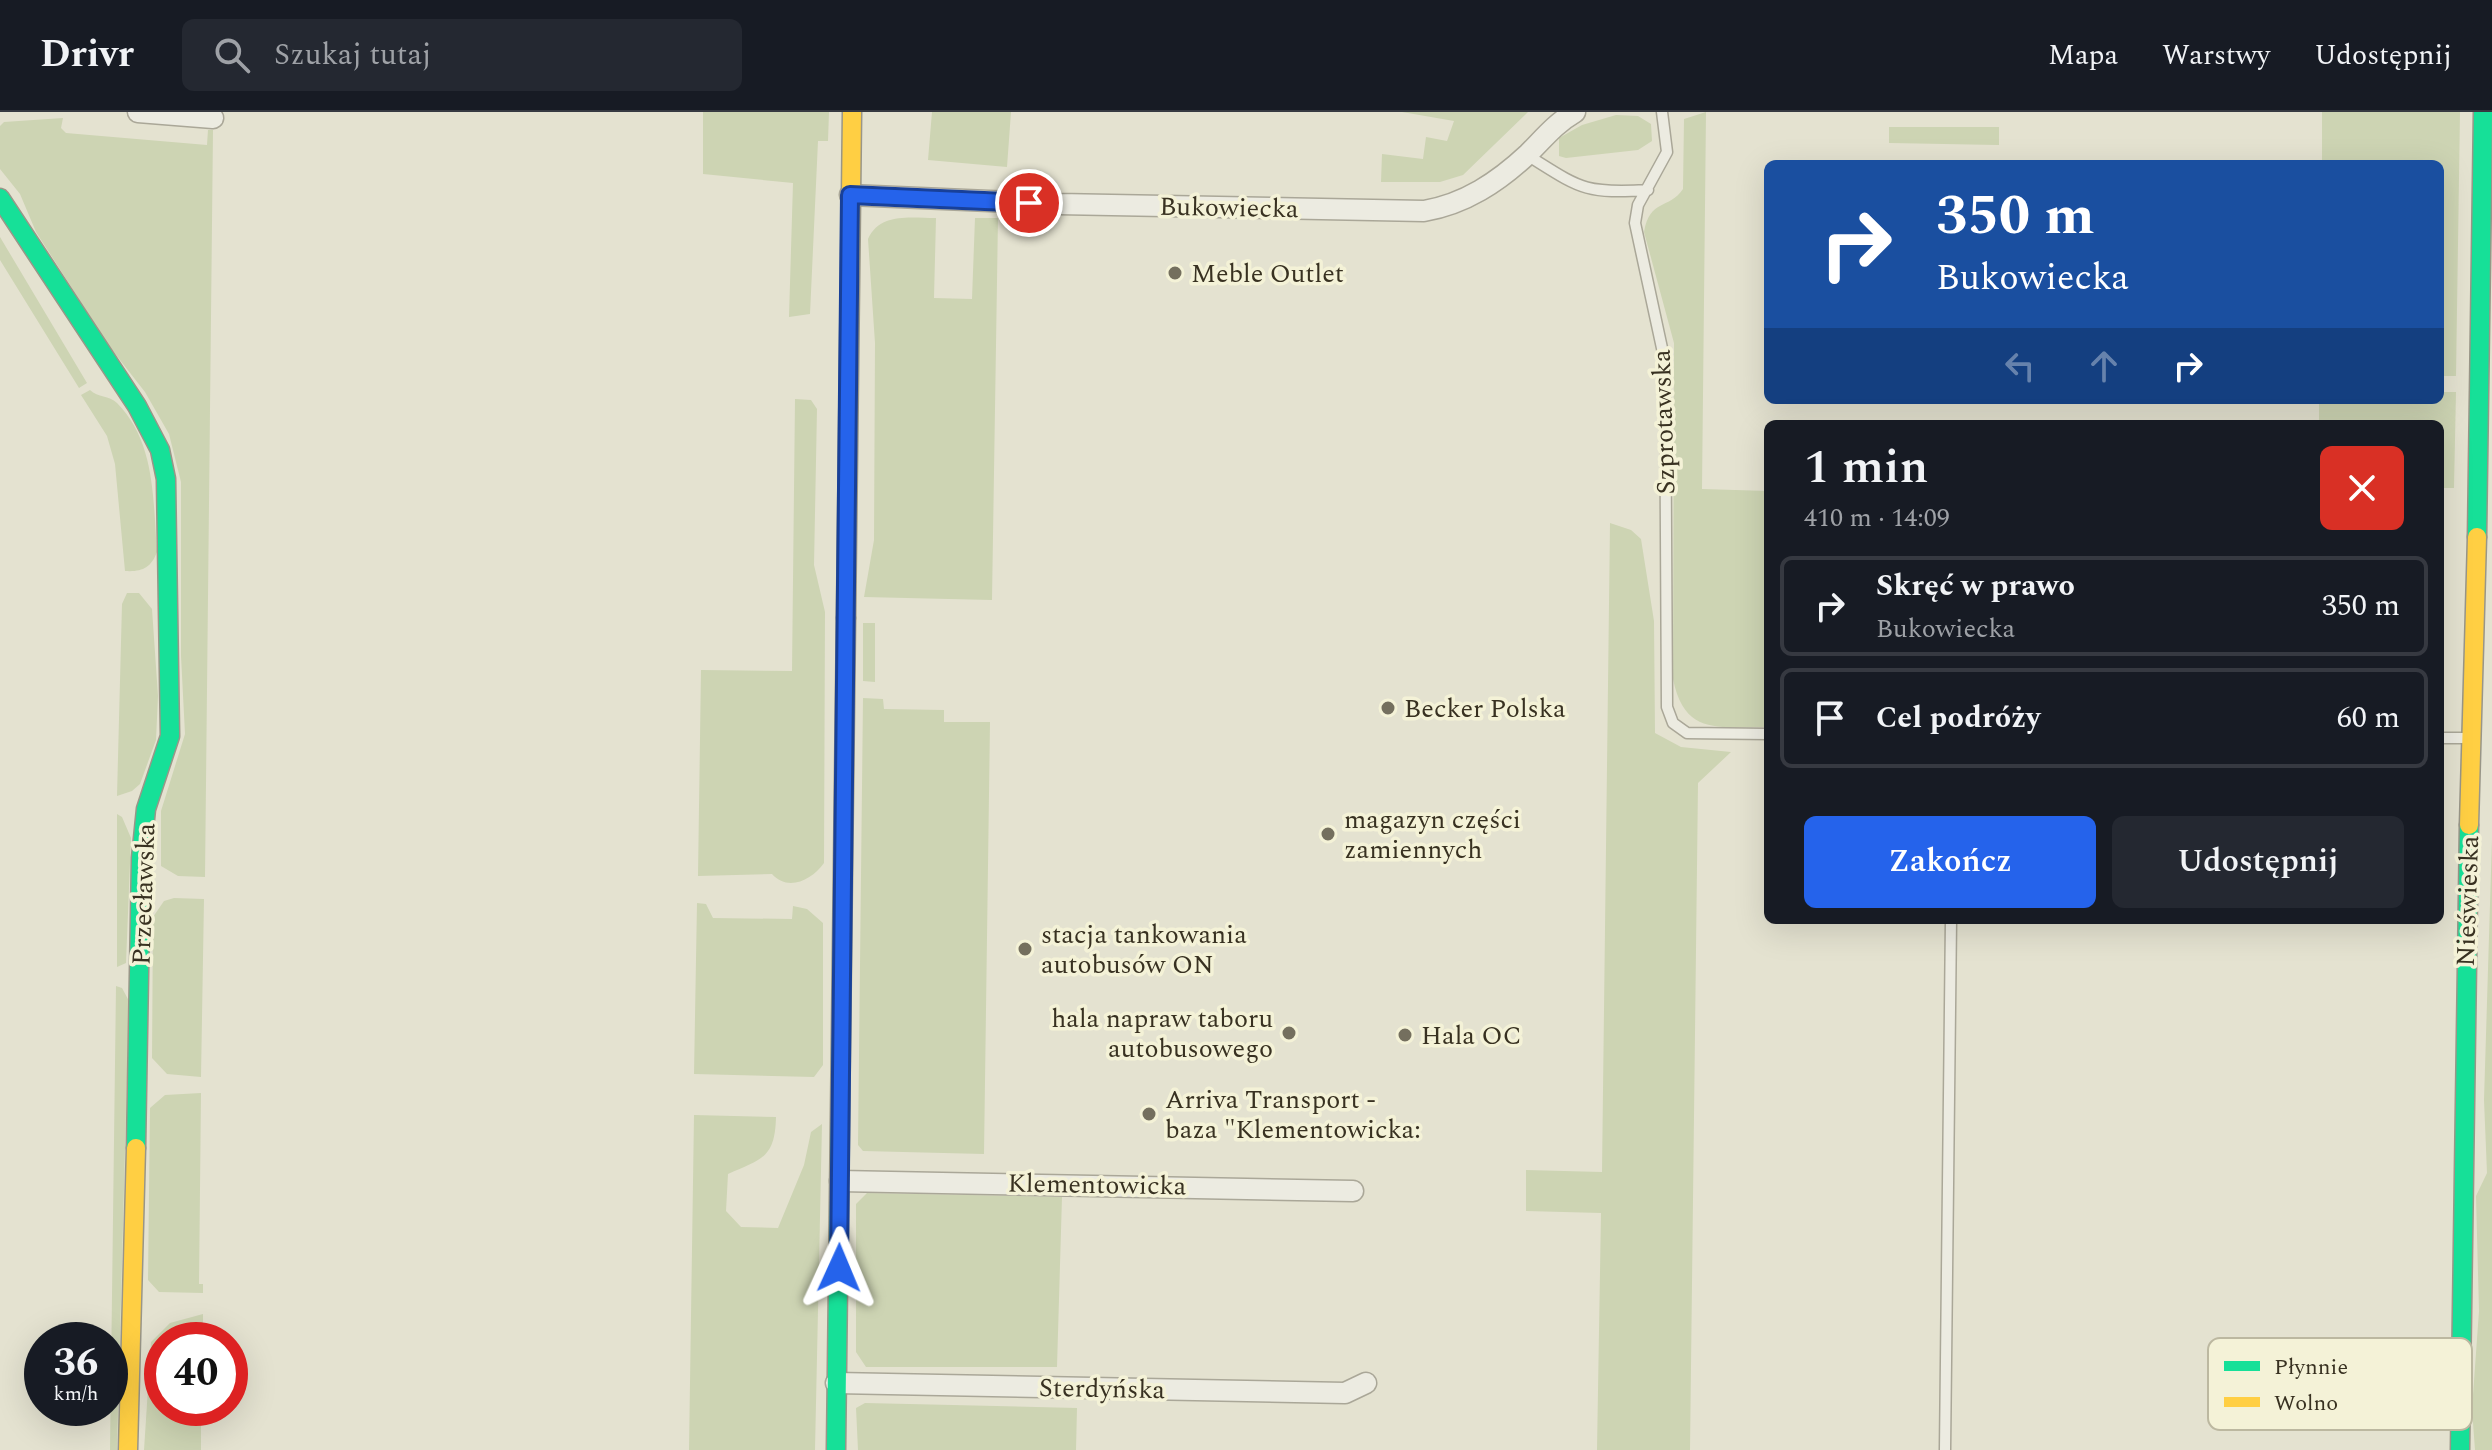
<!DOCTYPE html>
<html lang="pl">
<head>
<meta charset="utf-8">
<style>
	:root { --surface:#171b24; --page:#242831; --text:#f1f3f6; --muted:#9ea1a6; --line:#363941; --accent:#2563eb }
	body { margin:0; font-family:Spectral,serif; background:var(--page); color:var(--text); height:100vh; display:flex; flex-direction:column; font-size:30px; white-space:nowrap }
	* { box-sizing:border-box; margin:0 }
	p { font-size:26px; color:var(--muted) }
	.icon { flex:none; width:44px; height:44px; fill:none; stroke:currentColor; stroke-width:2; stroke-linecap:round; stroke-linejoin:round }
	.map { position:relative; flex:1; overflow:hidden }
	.drawer { position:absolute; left:1764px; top:308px; width:680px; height:504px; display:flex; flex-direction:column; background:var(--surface); border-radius:12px; box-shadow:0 8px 32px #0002 }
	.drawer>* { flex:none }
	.banner { position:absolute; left:1764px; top:48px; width:680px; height:244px; border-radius:12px; box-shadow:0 8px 32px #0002; background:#1a4fa0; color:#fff; overflow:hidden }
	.speed { position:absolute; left:24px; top:1210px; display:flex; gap:16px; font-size:40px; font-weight:700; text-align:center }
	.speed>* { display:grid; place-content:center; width:104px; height:104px; border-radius:50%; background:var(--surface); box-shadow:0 8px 32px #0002; line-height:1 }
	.speed small { font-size:20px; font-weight:400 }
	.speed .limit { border:12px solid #d22; background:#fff; color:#111 }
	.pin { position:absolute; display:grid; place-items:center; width:68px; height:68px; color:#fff; margin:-34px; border:4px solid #fff; border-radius:50%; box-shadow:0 2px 8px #0007 }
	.me { position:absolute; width:88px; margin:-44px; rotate:1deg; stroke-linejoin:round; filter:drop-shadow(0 0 6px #0008) }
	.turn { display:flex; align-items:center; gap:28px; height:168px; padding:0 40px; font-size:36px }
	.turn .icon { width:104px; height:104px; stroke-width:2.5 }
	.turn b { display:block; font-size:56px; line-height:68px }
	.lanes { display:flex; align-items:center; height:76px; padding:0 40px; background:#0003; justify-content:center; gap:40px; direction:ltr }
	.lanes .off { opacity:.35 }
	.round { display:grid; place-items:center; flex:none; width:84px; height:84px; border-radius:12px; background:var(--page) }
	.overview { display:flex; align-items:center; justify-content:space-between; height:136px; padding:0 40px }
	h1 { font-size:48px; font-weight:600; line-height:60px }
	.action { display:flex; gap:16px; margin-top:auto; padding:16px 40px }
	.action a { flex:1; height:92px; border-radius:12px; background:var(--accent); color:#fff; font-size:32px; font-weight:600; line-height:92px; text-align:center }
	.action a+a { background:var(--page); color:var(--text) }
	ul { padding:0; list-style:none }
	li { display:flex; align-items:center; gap:24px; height:100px; margin:0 16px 12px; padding:0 24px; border:4px solid var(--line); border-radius:12px }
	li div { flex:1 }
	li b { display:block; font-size:30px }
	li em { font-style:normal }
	header { display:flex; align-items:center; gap:48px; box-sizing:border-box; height:112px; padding:0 40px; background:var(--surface); border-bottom:2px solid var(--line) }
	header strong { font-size:38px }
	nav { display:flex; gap:44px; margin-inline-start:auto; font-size:28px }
	.search { width:560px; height:72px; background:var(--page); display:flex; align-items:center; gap:20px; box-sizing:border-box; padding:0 28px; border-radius:12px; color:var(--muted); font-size:30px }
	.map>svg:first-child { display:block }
</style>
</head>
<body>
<header>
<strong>Drivr</strong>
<div class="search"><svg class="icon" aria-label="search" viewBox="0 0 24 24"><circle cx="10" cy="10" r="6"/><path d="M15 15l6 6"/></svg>Szukaj tutaj</div>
<nav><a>Mapa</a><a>Warstwy</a><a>Udostępnij</a></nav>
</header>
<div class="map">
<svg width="2492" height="1338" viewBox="0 0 2492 1338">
	<rect width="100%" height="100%" fill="#e4e2d0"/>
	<path fill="#cdd4b3" d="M703,0H829L828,29H818L810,202L789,205L793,71L703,62Z
		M932,0H1011L1007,55L928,48Z
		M1402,0H1528L1463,63L1440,70H1381L1382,42L1423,47L1426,25L1447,29L1454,9Z
		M1706,0L1702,377L1768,379V615C1719,614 1685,625 1673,567L1674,231L1644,120C1650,86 1669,98 1683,77L1684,7Z
		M2322,0H2460L2456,264H2440V52H2322Z
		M1616,3L1638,4L1651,12L1652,29L1638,38L1566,46L1559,44V26L1582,13Z
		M63,6L61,16L66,21L207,33L208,18H213L205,765L178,764L161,754V699L185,622L181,544V370L169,322L145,280L109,234L36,120L20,82L0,57V14L4,10Z
		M1889,15H1999V33L1889,31Z
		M936,106L934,186L972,187L975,106H998L992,488L864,485L874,428L875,231L868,127C880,100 911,106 936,106Z
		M0,125L87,271L79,276L0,148Z
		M90,278C98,286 109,283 117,291C156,330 153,390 157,440C151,456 142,460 125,459L115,352L107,324L81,283Z
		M2440,280H2456L2454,376H2440V312H2319V288H2440Z
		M795,287L811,288L817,297L814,453L825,500L824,751C812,768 788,780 772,762L698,764L701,558L792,559Z
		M1610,411L1631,418L1641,427L1654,509L1655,621L1681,635L1731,640L1698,671L1690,1338H1597L1601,1101L1526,1099V1058L1602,1060Z
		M127,481H139L152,497L158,584L156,628L140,672L132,679L117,684L122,492Z
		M863,511H875V570L863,569Z
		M863,586L883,587L884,597L944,598V610H990L984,1042L863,1039L858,1033Z
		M117,702L122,705L131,726L126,851L117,855Z
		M2492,727V1338H2475L2472,1297L2479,1199L2476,1084L2487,1061L2484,988Z
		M174,786L204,787L201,965L167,962L152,946L153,805L164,789Z
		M697,791L706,792L713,806L792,807L793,794L807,797L823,811V953L814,965L694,962Z
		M116,874L122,876L129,889L117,1338H110Z
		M201,981L199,1172H203V1181L159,1180L148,1168L150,996L165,983Z
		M694,1003L776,1005C775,1046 762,1047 728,1062L726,1099L741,1115L778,1116L804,1053L811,1020L822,1012L815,1338H689Z
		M867,1081L1062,1085L1057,1255H866L856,1240V1092Z
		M203,1202V1228H162V1296H201V1338H144L151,1230L170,1211Z
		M865,1291L1077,1296L1076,1338H858L856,1296Z"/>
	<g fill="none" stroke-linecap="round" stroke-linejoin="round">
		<g stroke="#aaa798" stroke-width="13">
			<path id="lane" d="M1662,0L1667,40L1638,93L1635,111L1665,250L1667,595L1673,611L1687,621L1768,622
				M1527,43C1580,76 1583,82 1648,78
				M2440,626H2470
				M1945,1338L1951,808"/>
		</g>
		<g stroke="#aaa798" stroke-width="23">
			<path id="street" d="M138,0L213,6
				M850,83L1058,92L1424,99C1465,92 1498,70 1528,42C1544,26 1556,11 1575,0
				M840,1069L1353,1079
				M836,1271L1345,1281L1366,1271"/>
		</g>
		<g stroke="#999688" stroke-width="21">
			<path id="fast" d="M0,86L137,294L160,338L166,367L170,624L146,697L141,746L136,1036
				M2477,425L2483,0
				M836,1338L846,506
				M2460,1338L2469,713"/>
		</g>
		<g stroke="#999688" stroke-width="21">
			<path id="slow" d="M846,506L852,0
				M2469,713L2477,425
				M128,1338L136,1036"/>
		</g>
		<use href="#lane" stroke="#ecebe1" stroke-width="10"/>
		<use href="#street" stroke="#ecebe1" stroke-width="20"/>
		<use href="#fast" stroke="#16e098" stroke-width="18"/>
		<use href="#slow" stroke="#ffcf43" stroke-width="18"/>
	</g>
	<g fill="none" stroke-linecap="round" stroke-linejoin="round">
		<g stroke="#184099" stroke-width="20">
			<path id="route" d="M839,1156L850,83L1029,91"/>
		</g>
		<use href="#route" stroke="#2563eb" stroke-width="14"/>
	</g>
	<g fill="#746f5e" stroke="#f4f2d7" stroke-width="3">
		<circle cx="1175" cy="161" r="8"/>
		<circle cx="1388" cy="596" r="8"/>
		<circle cx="1328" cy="722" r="8"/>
		<circle cx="1025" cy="837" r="8"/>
		<circle cx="1289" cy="921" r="8"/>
		<circle cx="1405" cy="923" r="8"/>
		<circle cx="1149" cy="1002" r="8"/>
	</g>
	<g text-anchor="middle" stroke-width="7" stroke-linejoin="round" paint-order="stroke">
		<g font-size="26" fill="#383121" stroke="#f4f2d7">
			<text transform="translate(1229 95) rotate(1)" y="9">Bukowiecka</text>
			<text transform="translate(1663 310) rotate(-92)" y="9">Szprotawska</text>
			<text transform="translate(143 782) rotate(-88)" y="9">Przecławska</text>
			<text transform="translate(2467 789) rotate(-88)" y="9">Nieświeska</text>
			<text transform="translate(1097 1072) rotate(1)" y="9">Klementowicka</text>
			<text transform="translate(1102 1276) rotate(1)" y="9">Sterdyńska</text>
		</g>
		<g font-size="26" fill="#383121" stroke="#f4f2d7" text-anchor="start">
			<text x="1191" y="170">Meble Outlet</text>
			<text x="1404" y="605">Becker Polska</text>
			<text x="1344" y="716">magazyn części<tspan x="1344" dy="30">zamiennych</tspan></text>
			<text x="1041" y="831">stacja tankowania<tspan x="1041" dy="30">autobusów ON</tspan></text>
			<text x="1273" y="915" text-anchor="end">hala napraw taboru<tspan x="1273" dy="30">autobusowego</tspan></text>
			<text x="1421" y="932">Hala OC</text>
			<text x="1165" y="996">Arriva Transport -<tspan x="1165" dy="30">baza "Klementowicka:</tspan></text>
		</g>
	</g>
	<rect x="2208" y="1226" width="264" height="92" rx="12" fill="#f4f2d7" stroke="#bcb8a0" stroke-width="2"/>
	<rect x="2224" y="1249" width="36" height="10" fill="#16e098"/>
	<rect x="2224" y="1285" width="36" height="10" fill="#ffcf43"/>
	<g font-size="22" fill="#383121">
		<text x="2274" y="1262">Płynnie</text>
		<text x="2274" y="1298">Wolno</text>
	</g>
</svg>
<div class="speed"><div>36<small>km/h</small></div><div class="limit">40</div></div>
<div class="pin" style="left:1029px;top:91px;background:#d93025"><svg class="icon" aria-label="arrive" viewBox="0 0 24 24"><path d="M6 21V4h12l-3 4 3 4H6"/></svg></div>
<svg class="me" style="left:839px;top:1156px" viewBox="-20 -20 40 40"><path d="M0-17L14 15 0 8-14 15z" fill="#2563eb" stroke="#fff" stroke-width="4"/></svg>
<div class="banner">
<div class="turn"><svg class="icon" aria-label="right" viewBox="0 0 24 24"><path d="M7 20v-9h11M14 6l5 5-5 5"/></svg><div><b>350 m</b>Bukowiecka</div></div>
<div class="lanes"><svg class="icon off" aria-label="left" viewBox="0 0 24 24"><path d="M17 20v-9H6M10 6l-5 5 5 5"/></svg><svg class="icon off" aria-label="ahead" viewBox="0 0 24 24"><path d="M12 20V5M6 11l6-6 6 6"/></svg><svg class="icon" aria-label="right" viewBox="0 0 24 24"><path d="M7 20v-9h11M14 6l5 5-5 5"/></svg></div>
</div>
<section class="drawer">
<div class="overview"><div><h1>1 min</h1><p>410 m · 14:09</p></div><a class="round" style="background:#d93025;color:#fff"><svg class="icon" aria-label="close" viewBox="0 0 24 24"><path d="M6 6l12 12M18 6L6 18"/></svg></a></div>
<ul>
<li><svg class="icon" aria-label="right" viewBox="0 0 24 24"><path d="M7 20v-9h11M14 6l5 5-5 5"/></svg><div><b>Skręć w prawo</b><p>Bukowiecka</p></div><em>350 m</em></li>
<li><svg class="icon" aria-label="arrive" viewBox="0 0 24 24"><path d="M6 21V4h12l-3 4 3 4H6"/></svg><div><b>Cel podróży</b></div><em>60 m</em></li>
</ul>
<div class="action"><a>Zakończ</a><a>Udostępnij</a></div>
</section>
</div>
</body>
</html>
